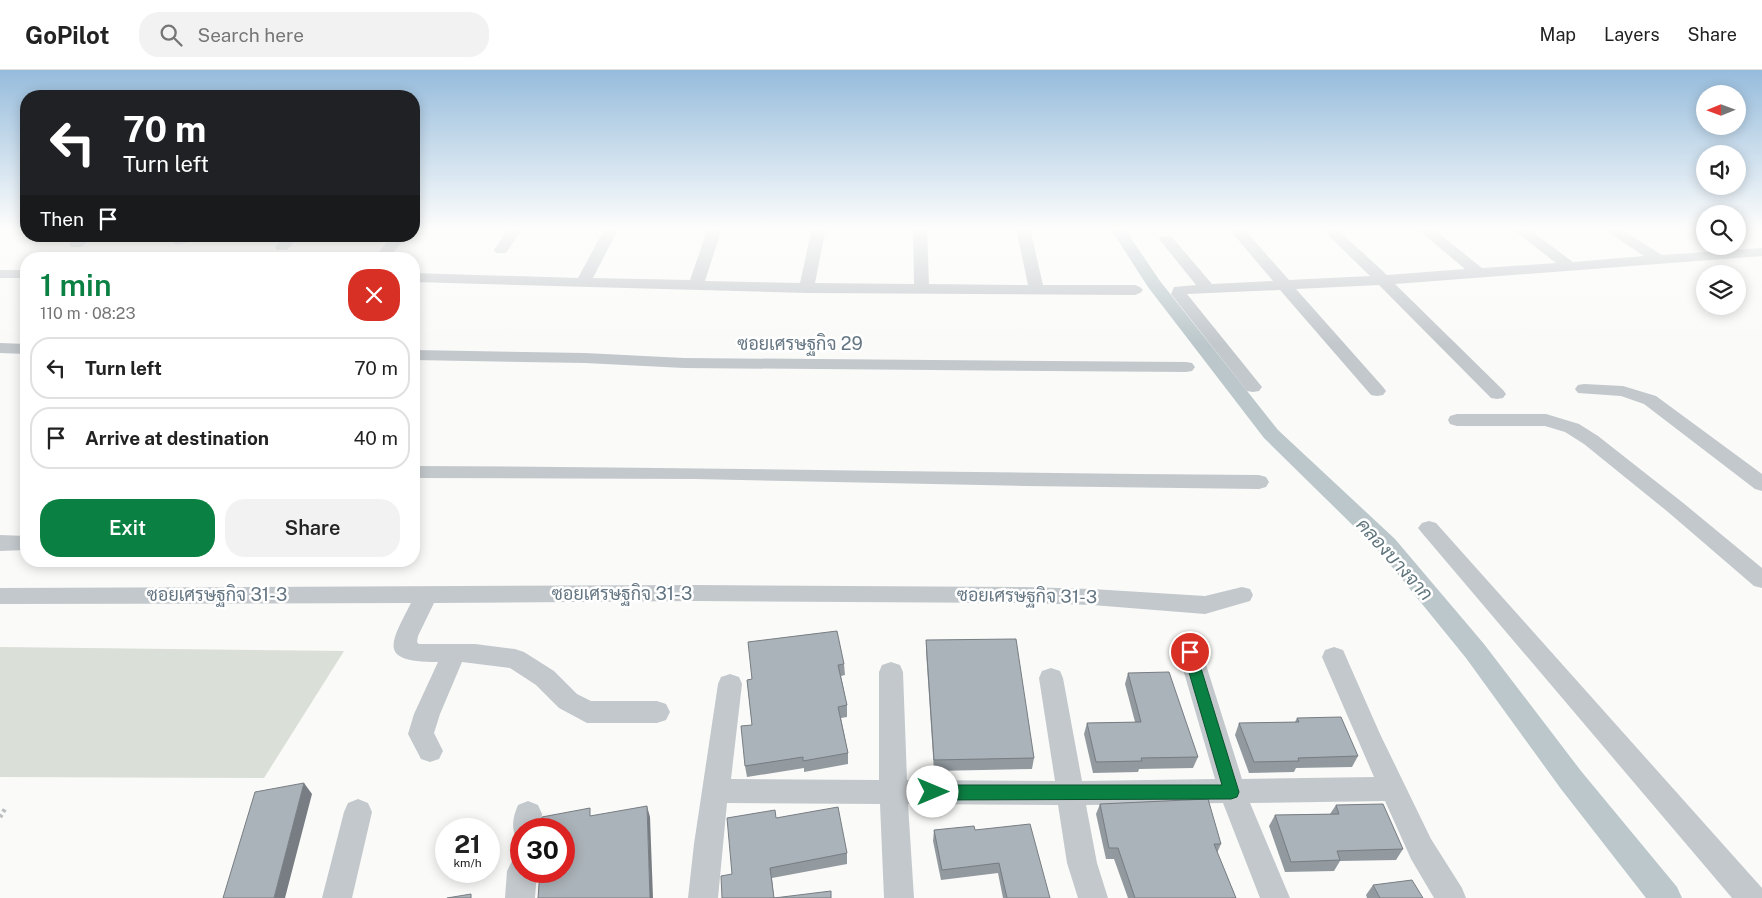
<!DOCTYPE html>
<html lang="en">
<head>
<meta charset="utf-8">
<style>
	:root { --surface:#fff; --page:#f2f2f2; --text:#222; --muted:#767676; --line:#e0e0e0; --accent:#0b8043 }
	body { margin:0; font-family:"Public Sans",Sarabun,sans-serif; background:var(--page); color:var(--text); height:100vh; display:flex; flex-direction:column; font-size:19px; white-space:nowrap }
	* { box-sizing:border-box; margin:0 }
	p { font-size:16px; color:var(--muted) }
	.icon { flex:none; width:28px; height:28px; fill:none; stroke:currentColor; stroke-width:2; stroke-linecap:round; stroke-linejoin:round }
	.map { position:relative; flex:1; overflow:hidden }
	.panel { position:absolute; left:20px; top:182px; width:400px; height:315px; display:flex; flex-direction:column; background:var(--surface); border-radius:20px; box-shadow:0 2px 12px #0003 }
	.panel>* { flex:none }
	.top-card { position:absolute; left:20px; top:20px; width:400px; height:152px; border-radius:20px; box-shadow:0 2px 12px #0003; background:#202124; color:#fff; overflow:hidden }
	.needle { width:32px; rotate:269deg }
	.buttons { position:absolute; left:1696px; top:15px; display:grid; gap:10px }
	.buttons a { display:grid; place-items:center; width:50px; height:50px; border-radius:50%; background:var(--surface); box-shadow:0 2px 12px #0003; font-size:25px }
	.speed { position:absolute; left:435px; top:748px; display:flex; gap:10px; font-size:25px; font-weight:700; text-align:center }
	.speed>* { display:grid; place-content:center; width:65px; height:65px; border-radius:50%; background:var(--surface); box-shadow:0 2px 12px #0003; line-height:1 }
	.speed small { font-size:12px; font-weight:400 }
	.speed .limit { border:8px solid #d22; background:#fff; color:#111 }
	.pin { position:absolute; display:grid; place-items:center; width:42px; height:42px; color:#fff; margin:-21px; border:2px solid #fff; border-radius:50%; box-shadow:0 1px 5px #0007 }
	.me { position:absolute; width:55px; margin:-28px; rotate:90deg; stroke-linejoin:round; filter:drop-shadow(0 0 4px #0008) }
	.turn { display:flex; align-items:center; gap:18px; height:105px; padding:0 20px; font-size:22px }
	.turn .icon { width:65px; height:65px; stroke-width:2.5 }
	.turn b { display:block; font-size:35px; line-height:42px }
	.then { display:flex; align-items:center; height:48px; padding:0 20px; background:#0003; gap:10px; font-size:19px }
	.round { display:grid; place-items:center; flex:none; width:52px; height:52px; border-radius:20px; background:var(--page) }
	.summary { display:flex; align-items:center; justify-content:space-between; height:85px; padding:0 20px }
	h1 { font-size:30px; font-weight:600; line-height:38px; color:var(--accent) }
	.action { display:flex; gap:10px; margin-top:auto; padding:10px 20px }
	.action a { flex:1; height:58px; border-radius:20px; background:var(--accent); color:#fff; font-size:20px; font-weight:600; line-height:58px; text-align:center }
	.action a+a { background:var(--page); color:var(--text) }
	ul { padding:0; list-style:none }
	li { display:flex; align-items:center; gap:15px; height:62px; margin:0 10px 8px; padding:0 10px; border:2px solid var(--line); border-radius:20px }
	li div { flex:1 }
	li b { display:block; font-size:19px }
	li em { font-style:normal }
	header { display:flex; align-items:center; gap:30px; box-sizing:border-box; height:70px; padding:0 25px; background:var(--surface); border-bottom:1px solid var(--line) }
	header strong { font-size:24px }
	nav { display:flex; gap:28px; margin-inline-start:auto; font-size:18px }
	.search { width:350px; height:45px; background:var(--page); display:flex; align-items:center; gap:12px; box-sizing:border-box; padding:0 18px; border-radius:20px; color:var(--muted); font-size:19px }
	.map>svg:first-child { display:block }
</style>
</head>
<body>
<header>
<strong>GoPilot</strong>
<div class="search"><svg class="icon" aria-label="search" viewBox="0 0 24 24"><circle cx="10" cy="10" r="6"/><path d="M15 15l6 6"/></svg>Search here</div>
<nav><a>Map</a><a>Layers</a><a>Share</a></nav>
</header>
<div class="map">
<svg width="1762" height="828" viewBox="0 0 1762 828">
	<rect width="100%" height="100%" fill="#fafaf8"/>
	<path fill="#dadfd7" d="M0,577L344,581L264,708L0,707Z"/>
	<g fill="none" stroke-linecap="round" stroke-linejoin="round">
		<path fill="#bbc7cb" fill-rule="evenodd" d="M1110,158H1124L1160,211L1278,360L1395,469L1484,574L1581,701L1677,817L1682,828H1646L1561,719L1466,588L1379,481L1264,368L1148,217Z"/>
		<path stroke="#bbbfc2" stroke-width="4.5" stroke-dasharray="3 3" stroke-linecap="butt" d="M0,747L5,739"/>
		<path fill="#c3c8cc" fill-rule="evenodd" d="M509,158H523L506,183H496L494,180Z
			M605,158H619L593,208L690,210L708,158H722L705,211L800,213L812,158H826L815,213L914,214L913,158H927L929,214L1028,215L1016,158H1030L1043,215H1135L1140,217L1143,220L1140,223L1135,225L807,223L414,212V203L578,208Z
			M1228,158H1243L1289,210L1370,206L1321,158H1336L1387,205L1465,199L1416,158H1432L1482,198L1556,193L1511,158H1527L1573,192L1644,186L1602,158H1619L1662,185L1762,178V186L1395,214L1503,320L1506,324L1503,328L1497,329L1491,328L1379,215L1296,219L1383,317L1386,321L1383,325L1377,326L1371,325L1280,220L1187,224L1262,317L1259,321L1253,322L1247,321L1171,224L1174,217L1196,215L1159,169L1161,166H1171L1212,214L1273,211Z
			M1696,158H1705V163Z
			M78,166H95L81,177H71L69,174Z
			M176,166H193C188,173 182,176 174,174L172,171Z
			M285,166H300L287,180H277L275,177Z
			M392,166H407L388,189H373Z
			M0,200H26V208H0Z
			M0,273L26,274V284L0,283Z
			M414,280L585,283L684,288L1186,292L1192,293L1195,297L1192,301L1186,302L684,298L585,293L414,290Z
			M1584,314L1623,316L1656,326L1762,404V421L1755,419L1644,334L1621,326L1578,323L1575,319L1578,315Z
			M1457,344H1546L1579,354L1598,366L1682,432L1762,498V518L1754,516L1668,442L1584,374L1565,362L1545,356H1457L1450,354L1448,350L1450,346Z
			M414,396C696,397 977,403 1259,405L1266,407L1269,412L1266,417L1259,419L1025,416L695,409L414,408Z
			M1429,451L1436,453L1762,818V828H1732L1422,463L1418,458L1422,453Z
			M0,465L26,466V480L0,481Z
			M697,515L1025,517L1092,519L1205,526L1242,517L1250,519L1253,525L1250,531L1205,544L1092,535L1025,533L697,531L434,533L418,566L417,572L419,574H475L515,579L524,582L554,601L577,624L591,631H657L666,634L670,642L666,650L657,653H587L559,638L536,615L510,598L462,592L440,644L434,663L443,681L439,689L430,692L421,689L408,664L414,644L438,592C377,592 390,574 411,533L0,534V518Z
			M1190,573L1198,575L1202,582L1242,709L1374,707L1322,587L1325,580L1334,577L1343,580L1380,664L1431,769L1462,818L1466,828H1434L1411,789L1385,731L1250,733L1290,828H1260L1223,733L1086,735L1097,793L1108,828H1078L1067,793L1058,735L908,734L914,828H884L880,734L727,733L718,828H688L694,774L718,614L721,607L730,604L739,607L742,614L731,709L879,710V602L882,595L891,592L900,595L903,602L907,710L1055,711L1039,608L1042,601L1051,598L1060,601L1063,608L1082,711L1215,709L1178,582L1182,575Z
			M358,729L368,733L372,742L352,828H322L344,742L348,733Z
			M528,731L538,735L542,744L540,759H521V770L516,768C511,756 513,747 518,735Z
			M521,787V801H537L535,828H505L507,801L512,791Z"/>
	</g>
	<path fill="#929a9f" d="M926,570L1034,688L1032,699L934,701L926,581Z
		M844,594L845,605L841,606L847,635V647L841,648L848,683V694L804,702V698L747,707L745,696L752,655L747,610Z
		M1128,603L1198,687L1193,698L1139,699L1138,702L1093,703L1084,664L1087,653L1135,652L1125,614Z
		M1297,648L1358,686L1352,697L1296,698L1294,702L1249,703L1235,665L1239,653L1295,652Z
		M1100,734L1221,774L1217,783L1236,828H1128L1114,789H1106L1096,744Z
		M1336,735L1403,779L1396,790L1340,791L1334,801L1285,802L1269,756L1275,745L1330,744Z
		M776,748L847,783V794L772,808L774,828H831H722Z
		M934,760H975L1050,828H1003L998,803L941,810L933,771Z
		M1373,815L1423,828H1367L1366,825Z"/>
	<path fill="#777d82" d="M304,713L312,724L285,828H274Z
		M647,736L650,747L653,828H650Z"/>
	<path fill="#aab3b9" stroke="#777d82" d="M837,561L844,594L838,595L847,635L838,637L848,683L803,691V687L745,696L741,656L752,655L747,610L752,609L748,572Z
		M1016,569L1034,688L934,690L926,570Z
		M1169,602L1198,687L1141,688L1142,691L1096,692L1087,653L1141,652L1128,603Z
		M1341,647L1358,686L1298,688L1299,691L1254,692L1239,653L1299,652L1297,648Z
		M304,713L274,828H223L255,722Z
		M1208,729L1221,774H1214L1236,828H1135L1118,778H1109L1100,734Z
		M1383,734L1403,779L1337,781L1340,790L1291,792L1275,745L1339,744L1336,735Z
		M647,736L650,828H538L540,801H564V759H541L542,747L590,738V746Z
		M838,737L847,783L770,798L774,828L831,821V828H722L721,806L732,804L727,748L775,740L776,748Z
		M1030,754L1050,828H1007L999,793L942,800L934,760L974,756L975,760Z
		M1412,810L1423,828H1380L1373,815Z
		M471,824V828H447Z"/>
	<linearGradient id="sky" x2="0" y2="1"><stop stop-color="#96bcdc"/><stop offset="0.58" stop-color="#fdfdfc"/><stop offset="1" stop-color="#fdfdfc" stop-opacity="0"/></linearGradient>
	<rect width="1762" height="274" fill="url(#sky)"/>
	<path fill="#0b8043" stroke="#07532c" d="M1190,577L1194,578L1196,582L1239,722L1237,727L1231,729L933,730L928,727L925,722L928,718L933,715H1222L1183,582L1185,578Z"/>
	<g text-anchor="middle" stroke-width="5" stroke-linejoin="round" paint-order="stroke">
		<g font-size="18" fill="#657683" stroke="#fff">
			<text x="800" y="280">ซอยเศรษฐกิจ 29</text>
			<text x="622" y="530">ซอยเศรษฐกิจ 31-3</text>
			<text x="217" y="531">ซอยเศรษฐกิจ 31-3</text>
			<text transform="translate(1027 526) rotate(1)" y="6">ซอยเศรษฐกิจ 31-3</text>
		</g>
		<g font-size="19" font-style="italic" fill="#60757c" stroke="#fff">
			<text transform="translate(1395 489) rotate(48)" y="7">คลองบางจาก</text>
		</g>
	</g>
</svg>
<div class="buttons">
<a><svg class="needle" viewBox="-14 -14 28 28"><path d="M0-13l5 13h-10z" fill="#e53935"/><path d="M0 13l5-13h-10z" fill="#767676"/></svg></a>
<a><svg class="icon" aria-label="sound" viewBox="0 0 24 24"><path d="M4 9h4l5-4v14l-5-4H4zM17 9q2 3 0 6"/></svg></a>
<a><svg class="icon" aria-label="search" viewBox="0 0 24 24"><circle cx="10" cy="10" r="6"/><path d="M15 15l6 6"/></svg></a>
<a><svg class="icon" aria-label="layers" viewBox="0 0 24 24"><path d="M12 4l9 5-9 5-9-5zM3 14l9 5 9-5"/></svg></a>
</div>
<div class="speed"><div>21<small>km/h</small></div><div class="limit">30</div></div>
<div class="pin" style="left:1190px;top:582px;background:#d93025"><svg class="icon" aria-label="arrive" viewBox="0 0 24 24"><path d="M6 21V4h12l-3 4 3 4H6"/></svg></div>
<svg class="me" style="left:933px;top:722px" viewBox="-20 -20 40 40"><circle r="19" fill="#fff"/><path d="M0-13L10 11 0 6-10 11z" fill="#0b8043"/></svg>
<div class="top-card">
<div class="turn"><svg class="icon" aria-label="left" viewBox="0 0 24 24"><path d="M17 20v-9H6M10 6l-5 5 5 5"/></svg><div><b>70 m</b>Turn left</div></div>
<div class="then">Then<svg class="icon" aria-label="arrive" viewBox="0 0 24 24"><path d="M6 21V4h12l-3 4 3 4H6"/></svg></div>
</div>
<section class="panel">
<div class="summary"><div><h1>1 min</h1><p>110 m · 08:23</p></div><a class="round" style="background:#d93025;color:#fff"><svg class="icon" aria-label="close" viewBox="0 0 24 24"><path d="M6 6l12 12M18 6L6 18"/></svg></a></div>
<ul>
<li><svg class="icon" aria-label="left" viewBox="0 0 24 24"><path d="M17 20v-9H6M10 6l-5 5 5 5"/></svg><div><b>Turn left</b></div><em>70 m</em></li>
<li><svg class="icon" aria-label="arrive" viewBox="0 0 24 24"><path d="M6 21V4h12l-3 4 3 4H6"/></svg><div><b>Arrive at destination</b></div><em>40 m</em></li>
</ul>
<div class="action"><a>Exit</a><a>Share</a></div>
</section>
</div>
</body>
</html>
